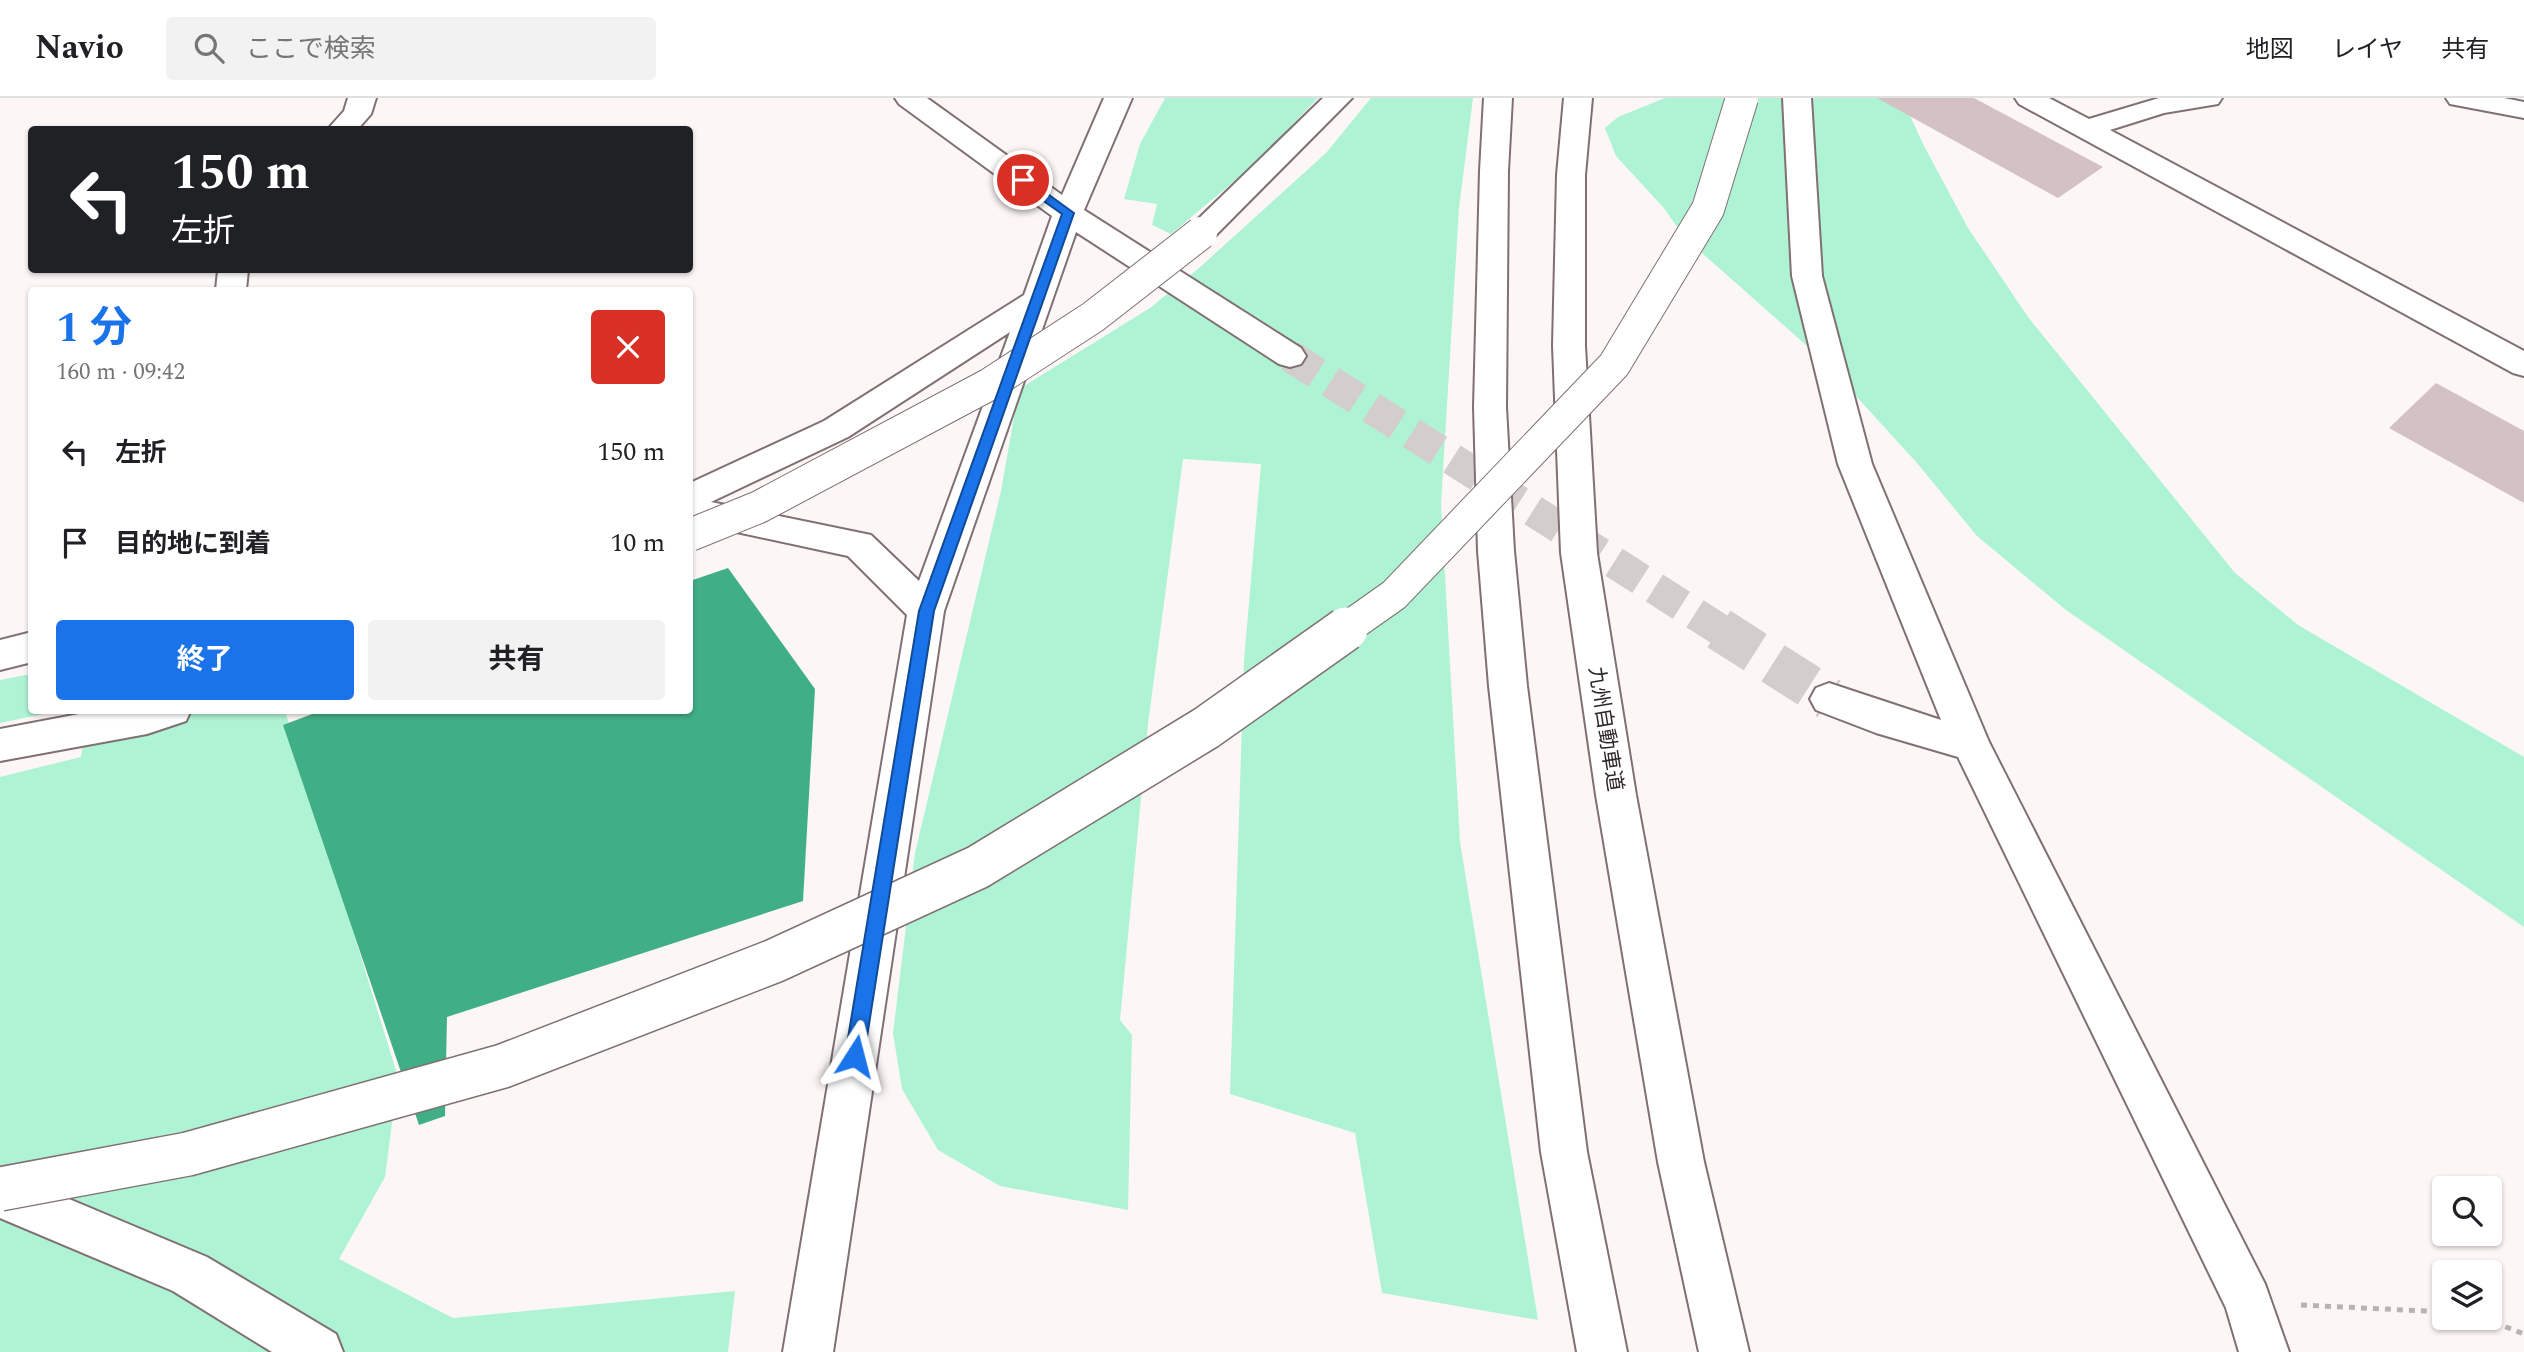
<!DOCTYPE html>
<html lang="ja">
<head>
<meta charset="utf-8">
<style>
	:root { --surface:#fff; --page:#f2f2f2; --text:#202124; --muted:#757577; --line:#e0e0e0; --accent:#1a73e8 }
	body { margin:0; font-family:Spectral,"Noto Sans JP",serif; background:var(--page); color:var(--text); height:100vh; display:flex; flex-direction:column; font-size:26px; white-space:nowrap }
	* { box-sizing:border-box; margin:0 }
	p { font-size:23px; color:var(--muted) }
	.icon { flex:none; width:38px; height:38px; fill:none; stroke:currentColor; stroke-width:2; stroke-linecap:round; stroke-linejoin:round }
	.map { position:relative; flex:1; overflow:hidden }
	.panel { position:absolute; left:28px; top:189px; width:665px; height:427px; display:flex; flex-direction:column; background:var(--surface); border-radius:7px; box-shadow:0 2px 5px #0004 }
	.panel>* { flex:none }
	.hud { position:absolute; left:28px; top:28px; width:665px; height:147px; border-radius:7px; box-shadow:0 2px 5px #0004; background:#202124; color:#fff; overflow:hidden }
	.buttons { position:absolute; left:2432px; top:1078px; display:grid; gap:14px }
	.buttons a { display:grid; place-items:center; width:70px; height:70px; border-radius:7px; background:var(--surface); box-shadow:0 2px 5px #0004; font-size:35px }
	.pin { position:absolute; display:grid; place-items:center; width:60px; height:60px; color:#fff; margin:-30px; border:4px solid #fff; border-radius:50%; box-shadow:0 2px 7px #0007 }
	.me { position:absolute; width:77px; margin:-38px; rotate:9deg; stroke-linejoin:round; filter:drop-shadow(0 0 5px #0008) }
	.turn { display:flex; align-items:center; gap:24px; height:147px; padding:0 28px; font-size:32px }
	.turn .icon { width:91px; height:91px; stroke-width:2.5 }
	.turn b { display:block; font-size:49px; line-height:60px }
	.round { display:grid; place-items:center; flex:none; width:74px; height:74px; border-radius:7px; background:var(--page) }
	.headline { display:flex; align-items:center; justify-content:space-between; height:119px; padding:0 28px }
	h1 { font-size:42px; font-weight:700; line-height:52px; color:var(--accent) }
	.action { display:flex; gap:14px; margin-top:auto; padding:14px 28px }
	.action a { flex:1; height:80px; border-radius:7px; background:var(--accent); color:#fff; font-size:28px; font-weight:700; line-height:80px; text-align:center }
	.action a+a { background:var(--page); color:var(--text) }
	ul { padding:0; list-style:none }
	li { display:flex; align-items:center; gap:21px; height:91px; padding:0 28px }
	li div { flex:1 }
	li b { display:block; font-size:26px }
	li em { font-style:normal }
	header { display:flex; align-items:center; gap:42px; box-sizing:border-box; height:98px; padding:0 35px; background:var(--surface); border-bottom:2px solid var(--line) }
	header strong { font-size:33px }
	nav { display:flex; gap:38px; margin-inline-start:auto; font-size:24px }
	.search { width:490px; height:63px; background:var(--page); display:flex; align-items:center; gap:18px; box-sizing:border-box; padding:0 24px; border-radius:7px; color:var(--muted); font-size:26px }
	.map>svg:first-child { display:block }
</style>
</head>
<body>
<header>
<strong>Navio</strong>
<div class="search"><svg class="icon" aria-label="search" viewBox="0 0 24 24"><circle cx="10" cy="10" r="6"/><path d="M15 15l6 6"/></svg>ここで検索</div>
<nav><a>地図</a><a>レイヤ</a><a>共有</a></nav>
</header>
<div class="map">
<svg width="2524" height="1254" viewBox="0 0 2524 1254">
	<rect width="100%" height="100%" fill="#fdf6f6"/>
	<path fill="#aef3d4" d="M1165,0H1318L1255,66L1171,136L1152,127L1157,106L1124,101L1140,46Z
		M1371,0H1473L1459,110L1441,406L1460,744L1538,1222L1382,1195L1355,1035L1230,996L1244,563L1261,366L1183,361L1148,626L1120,922L1132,937L1128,1112L1000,1088L938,1052L902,991L893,935L915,755L1001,393L1019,291L1150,210L1199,170L1326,55Z
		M1665,0H1902L1923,46L1968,130L2028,219L2235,475L2298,527L2524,659V829L2066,512L1977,438L1917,365L1824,263L1685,140L1663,109L1616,58L1605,30L1618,19Z
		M31,576L32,612L57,613L0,625V582Z
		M88,613H285L398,979L385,1079L339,1161L453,1220L735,1193L728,1254H0V679L81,659Z"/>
	<path fill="#41af86" d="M728,470L815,591L803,803L447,919L445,1018L419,1027L283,627L323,612H690V483Z"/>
	<path fill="#d3c1c3" d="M1877,0H1974L2103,69L2058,100Z
		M2436,285L2524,333V405L2389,330Z"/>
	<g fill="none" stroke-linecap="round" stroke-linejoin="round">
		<path stroke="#d4cdcd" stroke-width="32" stroke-dasharray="32 16" stroke-linecap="butt" d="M1290,258L1722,533"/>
		<path stroke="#d4cdcd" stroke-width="43" stroke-dasharray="43 21" stroke-linecap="butt" d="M1719,531L1829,601"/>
		<g stroke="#817072" stroke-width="4">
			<path id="minor" d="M348,0H376L371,16L357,32H327L344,13Z
				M895,0H927L1062,97L1104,0H1132L1084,112L1301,250L1306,258L1301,266L1290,269L1279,266L1076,134L944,513L833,1254H783L907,517L848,458L695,425L690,416L692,411L690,412V385L824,323L1024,197L1052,118L899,6ZM1010,234L919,483L871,437L711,404L848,339Z
				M1783,0H1811L1822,178L1872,366L1989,644L2265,1186L2289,1254H2239L2226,1210L1958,659L1876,635L1816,612L1810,601L1816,590L1829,585L1941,622L1838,366L1792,178Z
				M2015,0H2049L2089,21L2159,0H2222L2218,6L2164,15L2110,32L2524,253V278L2513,275L2076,37L2019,6Z
				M2446,0H2504L2524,4V20L2450,6Z
				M218,172H248L246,192H216Z
				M32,534V564L0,572V542Z"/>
		</g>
		<g stroke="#817072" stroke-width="4">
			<path id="highway" d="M1323,0H1352L1211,142L1201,145L1191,142L1186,135L1191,128Z
				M1484,0H1512L1508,73L1506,309L1514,453L1527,588L1587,1054L1627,1254H1577L1541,1054L1489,588L1478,453L1474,309L1480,73Z
				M1564,0H1592L1585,77V248L1597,455L1636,697L1704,1064L1749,1254H1699L1658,1064L1596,697L1561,455L1553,248L1557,77Z
				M100,612H191L186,623L147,636L0,663V631Z
				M0,1072L207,1159L336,1236L343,1254H272L173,1193L0,1120Z"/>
		</g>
		<path stroke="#b9b2b2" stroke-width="5" stroke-dasharray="6 6" stroke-linecap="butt" d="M2301,1207L2445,1214
			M2483,1220L2524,1236"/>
		<use href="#minor" fill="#fff" fill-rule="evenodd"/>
		<use href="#highway" fill="#fff" fill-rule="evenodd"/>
		<g stroke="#817072" stroke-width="34" stroke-linecap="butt">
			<path id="highway-bridge-far1" d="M690,437L759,409L990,286L1093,219L1201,135
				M1343,533L1394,497L1614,267L1708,111L1742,0"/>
		</g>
		<g stroke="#817072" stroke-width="46" stroke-linecap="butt">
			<path id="highway-bridge" d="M0,1091L188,1056L503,968L774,863L978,769L1206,630L1346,531"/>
		</g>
		<use href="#highway-bridge-far1" stroke="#fff" stroke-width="32"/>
		<use href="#highway-bridge" stroke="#fff" stroke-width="43"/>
	</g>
	<path fill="#1a73e8" stroke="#114b97" stroke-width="2" d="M1023,78L1074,115L934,513L864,958L861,964L855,967L848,964L845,958L919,513L1062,116L1018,85V79Z"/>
	<g text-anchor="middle" stroke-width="5" stroke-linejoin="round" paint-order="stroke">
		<g font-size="21" fill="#2e2727" stroke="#fff">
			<text transform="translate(1606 631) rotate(81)" y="7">九州自動車道</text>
		</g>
	</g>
</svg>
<div class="buttons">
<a><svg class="icon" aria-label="search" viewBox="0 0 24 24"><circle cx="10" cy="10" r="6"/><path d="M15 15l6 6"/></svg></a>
<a><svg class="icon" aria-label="layers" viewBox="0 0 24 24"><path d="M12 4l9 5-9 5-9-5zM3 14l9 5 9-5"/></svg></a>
</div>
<div class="pin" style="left:1023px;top:82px;background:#d93025"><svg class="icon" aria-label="arrive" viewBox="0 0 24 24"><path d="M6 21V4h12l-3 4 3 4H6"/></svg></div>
<svg class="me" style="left:855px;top:958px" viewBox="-20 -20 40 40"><path d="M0-17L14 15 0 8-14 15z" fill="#1a73e8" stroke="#fff" stroke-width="4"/></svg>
<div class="hud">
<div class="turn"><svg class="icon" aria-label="left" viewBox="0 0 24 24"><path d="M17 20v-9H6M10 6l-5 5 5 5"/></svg><div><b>150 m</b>左折</div></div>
</div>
<section class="panel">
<div class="headline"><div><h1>1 分</h1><p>160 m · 09:42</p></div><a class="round" style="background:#d93025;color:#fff"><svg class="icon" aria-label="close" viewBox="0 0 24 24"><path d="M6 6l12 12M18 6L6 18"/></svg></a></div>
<ul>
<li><svg class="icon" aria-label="left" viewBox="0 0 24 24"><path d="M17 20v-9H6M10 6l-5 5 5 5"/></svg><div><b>左折</b></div><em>150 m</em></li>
<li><svg class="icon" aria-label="arrive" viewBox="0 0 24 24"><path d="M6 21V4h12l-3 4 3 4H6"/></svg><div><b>目的地に到着</b></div><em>10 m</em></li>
</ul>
<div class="action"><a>終了</a><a>共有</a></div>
</section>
</div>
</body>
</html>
